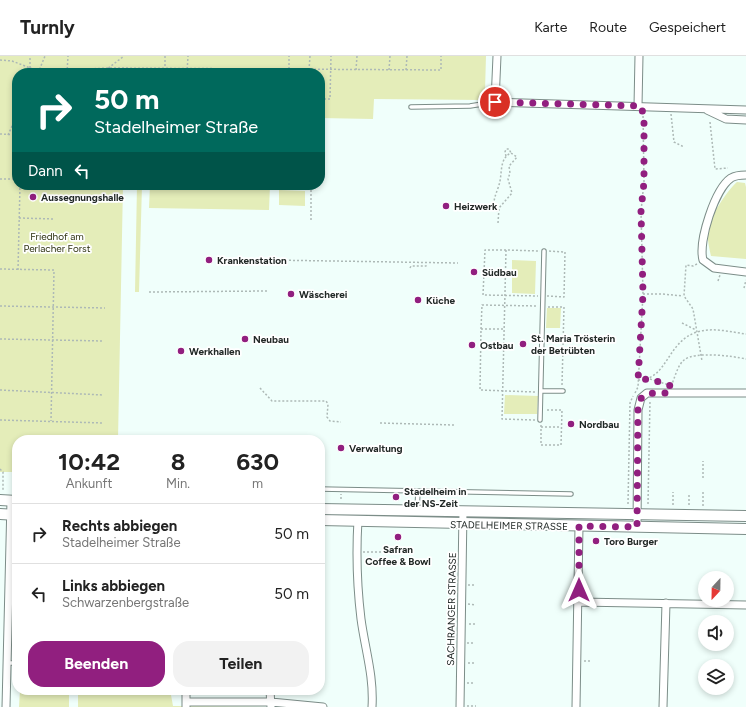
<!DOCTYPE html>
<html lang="de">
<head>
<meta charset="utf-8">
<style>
	:root { --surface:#fff; --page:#f2f2f2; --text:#222; --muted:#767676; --line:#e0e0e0; --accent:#911f7f }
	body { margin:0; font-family:Figtree,sans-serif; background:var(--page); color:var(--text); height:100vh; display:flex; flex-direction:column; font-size:15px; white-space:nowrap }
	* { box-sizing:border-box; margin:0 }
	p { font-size:13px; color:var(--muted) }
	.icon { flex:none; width:22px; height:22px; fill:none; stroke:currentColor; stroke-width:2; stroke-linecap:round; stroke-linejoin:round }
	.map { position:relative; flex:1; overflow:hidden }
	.side { position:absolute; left:12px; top:379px; width:313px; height:260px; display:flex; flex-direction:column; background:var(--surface); border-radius:16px; box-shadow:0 2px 6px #0003 }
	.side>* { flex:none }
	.banner { position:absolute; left:12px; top:12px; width:313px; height:122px; border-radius:16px; box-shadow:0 2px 6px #0003; background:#00695c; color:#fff; overflow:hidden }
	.needle { width:26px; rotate:202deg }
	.fabs { position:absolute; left:698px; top:515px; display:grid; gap:8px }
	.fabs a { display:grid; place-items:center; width:36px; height:36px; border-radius:50%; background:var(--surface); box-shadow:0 2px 6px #0003; font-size:20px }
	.pin { position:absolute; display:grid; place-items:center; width:34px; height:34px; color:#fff; margin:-17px; border:2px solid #fff; border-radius:50%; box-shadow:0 1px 4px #0007 }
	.me { position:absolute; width:44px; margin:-22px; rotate:0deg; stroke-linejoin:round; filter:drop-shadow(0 0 3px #0008) }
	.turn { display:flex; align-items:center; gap:14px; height:84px; padding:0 16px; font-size:18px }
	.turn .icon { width:52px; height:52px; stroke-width:2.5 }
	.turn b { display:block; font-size:28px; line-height:34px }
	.then { display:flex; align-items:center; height:38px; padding:0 16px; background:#0003; gap:8px; font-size:15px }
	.eta { display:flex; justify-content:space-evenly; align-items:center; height:68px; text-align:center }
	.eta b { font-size:24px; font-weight:700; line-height:28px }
	.primary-button { display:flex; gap:8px; margin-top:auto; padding:8px 16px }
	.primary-button a { flex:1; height:46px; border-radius:16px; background:var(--accent); color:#fff; font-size:16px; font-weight:700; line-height:46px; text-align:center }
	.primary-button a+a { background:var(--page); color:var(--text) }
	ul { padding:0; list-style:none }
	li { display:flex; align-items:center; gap:12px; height:60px; padding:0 16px; border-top:1px solid var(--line) }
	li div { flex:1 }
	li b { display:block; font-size:15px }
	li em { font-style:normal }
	header { display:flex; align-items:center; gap:24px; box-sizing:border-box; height:56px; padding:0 20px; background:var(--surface); border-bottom:1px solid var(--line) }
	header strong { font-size:19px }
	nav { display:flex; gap:22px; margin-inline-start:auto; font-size:14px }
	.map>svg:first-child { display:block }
</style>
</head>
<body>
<header>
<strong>Turnly</strong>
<nav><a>Karte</a><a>Route</a><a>Gespeichert</a></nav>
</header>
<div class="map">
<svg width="746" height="651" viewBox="0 0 746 651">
	<rect width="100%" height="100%" fill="#f0fffb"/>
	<path fill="#e4edb9" d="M0,0H486L485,35L492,36L490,42L483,44L374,43L373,63L320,62V17H17V129H123L118,384H17V416H0Z
		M737,126L745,127L746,131V203L711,200C709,192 707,182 708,174C710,160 727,135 737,126Z
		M137,129H142L139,236H135Z
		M150,129H270L269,154L149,152Z
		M279,134L305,135V150L279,149Z
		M512,204L536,205L535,238L512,237Z
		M547,252H561L560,272H546Z
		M505,339L538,340L537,358H504Z
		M20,634H69V651H19Z
		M78,639H171L173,650L271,651H78Z"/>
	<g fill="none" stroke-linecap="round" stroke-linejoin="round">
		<g stroke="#7c8d88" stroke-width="5.5">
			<path id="service" d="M411,51L470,50L495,46
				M541,335H563
				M540,364L544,195
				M320,433L571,438
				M417,454L418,435
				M7,607H17"/>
		</g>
		<g stroke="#7c8d88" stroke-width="9">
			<path id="minor" d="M497,0L495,46L746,54
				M638,50L639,0
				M707,54L726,63L746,64
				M746,119C741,119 736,119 731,122C715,133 698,185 703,204L714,212L746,216
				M358,464C356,497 357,530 361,563C365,593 374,620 372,651
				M637,471L638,354L641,342L647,337H746
				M579,546L746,549
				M270,634L271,651
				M186,646H271L323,651
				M6,651L11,445
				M186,651V634
				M460,651L463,455
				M576,651L579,470
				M663,651L666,547"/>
		</g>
		<g stroke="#7c8d88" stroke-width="12">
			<path id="secondary" d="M0,444L17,445
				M320,453L746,460
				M0,458L17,459
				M320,464L746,473"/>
		</g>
		<path stroke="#adb9b6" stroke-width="1.5" stroke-dasharray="2 2" stroke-linecap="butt" d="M165,0V12
			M0,4L12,5L38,15L109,12L441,14V0
			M30,12V0
			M309,14L310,0
			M356,14L357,0
			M389,14L390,0
			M406,14L407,0
			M38,17L45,0
			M67,17L68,0
			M102,17L124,0
			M187,17L188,0
			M289,17V0
			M320,43H330L331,0
			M671,58L674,86L684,91
			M710,66L715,113L728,112
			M0,78L17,79
			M8,79L17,59
			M506,100L505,96L506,93H509L511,97
			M0,123H17
			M19,162L55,163
			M311,164V129
			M498,167L499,152L512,137L508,123L510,117L509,110L517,101L511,97C500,102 502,115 500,125C498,136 489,147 498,156
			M506,194H485L483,239L538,240
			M269,204L458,207
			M697,208L693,210L686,209L684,240L693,253L702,305
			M410,212L411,210H426V206
			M0,213L54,214L51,365
			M18,214L20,129
			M718,225L720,219
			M744,232L746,224
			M149,236L267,235
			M643,238H662L683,240
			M547,240L564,241L565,196L549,195
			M0,250L105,252
			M548,251H564L562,329
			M682,267L696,274
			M481,273L482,249L538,250
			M503,273H481L480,334L535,336
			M0,283L104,285
			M650,323L669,329
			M638,324C668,324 666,286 697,276C712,271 731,276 746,278
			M671,330C675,322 677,310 684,304C694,295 733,300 746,303
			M260,332L272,345H326L328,348L327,361L330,365L341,366
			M0,334L103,339
			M635,337L638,331L643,238L641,155L644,126L643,58
			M0,364L103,367
			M535,364L502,363L506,194L540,195
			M380,367L454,369
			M541,369V389H561L562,354H546
			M541,371H561
			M0,413L3,416V435
			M703,422V405
			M341,443V438
			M628,448L630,347L633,340
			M648,448L650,344
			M673,449V436
			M689,449V437
			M703,450V436
			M363,496H382
			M468,529H476
			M468,548L476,549
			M469,568H475
			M467,587H475
			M584,605H590
			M468,607H474
			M467,627H473
			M467,650H476"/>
		<use href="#service" stroke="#fff" stroke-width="3.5"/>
		<use href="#minor" stroke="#fff" stroke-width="7"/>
		<use href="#secondary" stroke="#fff" stroke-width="10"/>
	</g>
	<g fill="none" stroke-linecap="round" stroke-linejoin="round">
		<path stroke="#911f7f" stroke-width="7" stroke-dasharray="0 12.6" d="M495,46L641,50L644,61V126L641,155L643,238L638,324L650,323L671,330L669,337C656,337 644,335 638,347L637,471L579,470V534"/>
	</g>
	<g fill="#911f7f" stroke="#fff" stroke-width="1.5">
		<circle cx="33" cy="141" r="4"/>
		<circle cx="446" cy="150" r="4"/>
		<circle cx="209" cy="204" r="4"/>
		<circle cx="474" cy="216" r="4"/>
		<circle cx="291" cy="238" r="4"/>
		<circle cx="418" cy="244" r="4"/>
		<circle cx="245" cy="283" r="4"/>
		<circle cx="523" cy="288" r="4"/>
		<circle cx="472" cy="289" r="4"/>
		<circle cx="181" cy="295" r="4"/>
		<circle cx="571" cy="368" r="4"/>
		<circle cx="341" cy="392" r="4"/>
		<circle cx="396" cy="441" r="4"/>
		<circle cx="398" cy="481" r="4"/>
		<circle cx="596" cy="485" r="4"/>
	</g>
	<g text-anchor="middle" stroke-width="3.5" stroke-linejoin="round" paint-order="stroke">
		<g font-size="10" font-weight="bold" fill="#212826" stroke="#fff" text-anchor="start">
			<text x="41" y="145">Aussegnungshalle</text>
			<text x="454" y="154">Heizwerk</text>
			<text x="217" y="208">Krankenstation</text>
			<text x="482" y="220">Südbau</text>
			<text x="299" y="242">Wäscherei</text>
			<text x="426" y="248">Küche</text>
			<text x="531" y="286">St. Maria Trösterin<tspan x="531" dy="12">der Betrübten</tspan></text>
			<text x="253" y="287">Neubau</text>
			<text x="480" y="293">Ostbau</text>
			<text x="189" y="299">Werkhallen</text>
			<text x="579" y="372">Nordbau</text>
			<text x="349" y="396">Verwaltung</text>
			<text x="404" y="439">Stadelheim in<tspan x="404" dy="12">der NS-Zeit</tspan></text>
			<text x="604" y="489">Toro Burger</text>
			<text x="398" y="497" text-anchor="middle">Safran<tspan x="398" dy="12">Coffee &amp; Bowl</tspan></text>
		</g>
		<g font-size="10" fill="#2e3211" stroke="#fff">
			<text x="57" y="184">Friedhof am<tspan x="57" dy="12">Perlacher Forst</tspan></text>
		</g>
		<g font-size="10" fill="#212826" stroke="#fff">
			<text transform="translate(509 469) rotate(1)" y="4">STADELHEIMER STRASSE</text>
			<text transform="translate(451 553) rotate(-89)" y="4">SACHRANGER STRASSE</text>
		</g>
	</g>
</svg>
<div class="fabs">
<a><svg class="needle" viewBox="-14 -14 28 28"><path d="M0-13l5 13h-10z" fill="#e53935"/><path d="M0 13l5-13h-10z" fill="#767676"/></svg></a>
<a><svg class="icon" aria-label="sound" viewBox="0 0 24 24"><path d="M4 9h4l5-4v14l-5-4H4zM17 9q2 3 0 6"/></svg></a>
<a><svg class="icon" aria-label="layers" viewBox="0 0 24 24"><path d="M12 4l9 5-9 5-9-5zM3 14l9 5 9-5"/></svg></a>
</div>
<div class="pin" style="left:495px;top:46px;background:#d93025"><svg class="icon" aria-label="arrive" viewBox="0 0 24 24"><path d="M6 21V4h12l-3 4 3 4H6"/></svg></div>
<svg class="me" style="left:579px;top:534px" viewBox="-20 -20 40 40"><path d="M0-17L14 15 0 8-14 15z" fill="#911f7f" stroke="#fff" stroke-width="4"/></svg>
<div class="banner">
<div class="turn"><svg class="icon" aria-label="right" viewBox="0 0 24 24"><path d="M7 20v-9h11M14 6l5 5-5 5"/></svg><div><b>50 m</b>Stadelheimer Straße</div></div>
<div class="then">Dann<svg class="icon" aria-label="left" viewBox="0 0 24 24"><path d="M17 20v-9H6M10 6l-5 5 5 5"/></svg></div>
</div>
<section class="side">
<div class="eta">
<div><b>10:42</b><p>Ankunft</p></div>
<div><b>8</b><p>Min.</p></div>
<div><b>630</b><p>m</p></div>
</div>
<ul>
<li><svg class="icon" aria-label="right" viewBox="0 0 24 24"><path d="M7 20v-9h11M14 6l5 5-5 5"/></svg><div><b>Rechts abbiegen</b><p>Stadelheimer Straße</p></div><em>50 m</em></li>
<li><svg class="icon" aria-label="left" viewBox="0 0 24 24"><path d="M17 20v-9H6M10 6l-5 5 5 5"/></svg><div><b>Links abbiegen</b><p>Schwarzenbergstraße</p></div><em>50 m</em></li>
</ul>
<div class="primary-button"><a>Beenden</a><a>Teilen</a></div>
</section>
</div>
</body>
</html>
